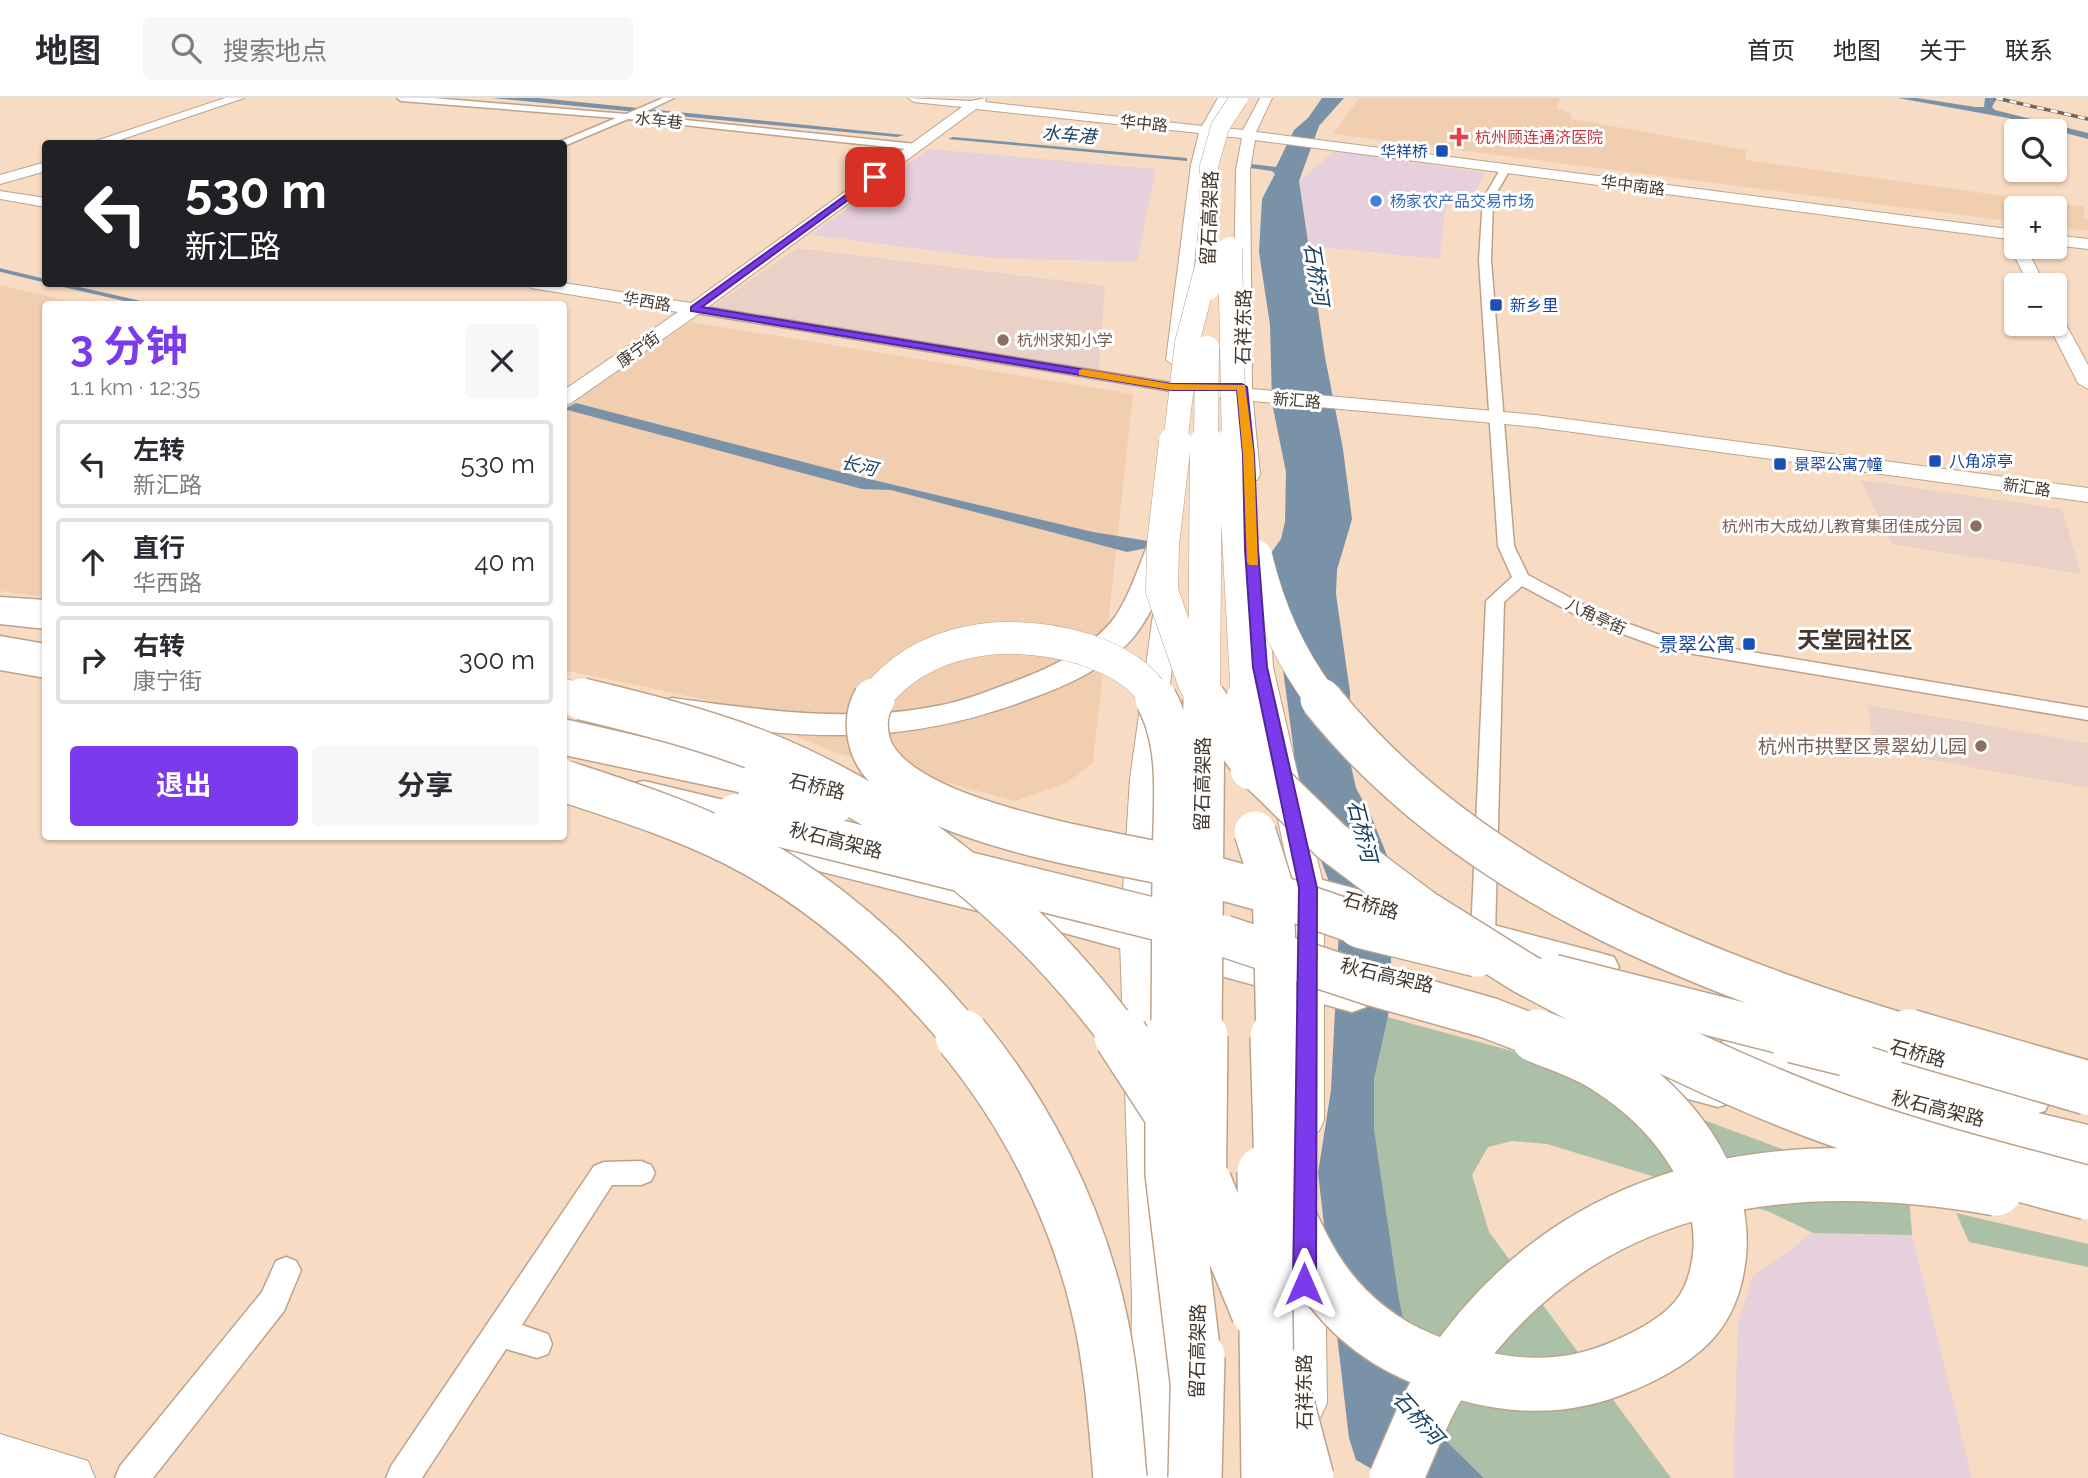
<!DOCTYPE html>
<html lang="zh">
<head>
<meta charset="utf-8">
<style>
	:root { --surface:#fff; --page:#f7f7f7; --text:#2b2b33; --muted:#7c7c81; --line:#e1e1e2; --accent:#7c3aed }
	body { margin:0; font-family:Raleway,"Noto Sans SC",sans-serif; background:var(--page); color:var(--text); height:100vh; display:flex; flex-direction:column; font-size:26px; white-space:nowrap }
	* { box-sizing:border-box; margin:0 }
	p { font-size:23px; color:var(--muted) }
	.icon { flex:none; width:38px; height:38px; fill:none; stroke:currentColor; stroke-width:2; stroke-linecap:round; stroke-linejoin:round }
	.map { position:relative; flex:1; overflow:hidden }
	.drawer { position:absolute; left:42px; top:203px; width:525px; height:539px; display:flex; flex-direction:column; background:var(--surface); border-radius:7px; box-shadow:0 2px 5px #0004 }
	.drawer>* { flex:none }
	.banner { position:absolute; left:42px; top:42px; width:525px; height:147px; border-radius:7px; box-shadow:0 2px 5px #0004; background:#202124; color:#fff; overflow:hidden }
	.controls { position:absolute; left:2004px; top:21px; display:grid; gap:14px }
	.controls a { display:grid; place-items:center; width:63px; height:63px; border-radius:7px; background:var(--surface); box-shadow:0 2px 5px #0004; font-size:35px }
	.pin { position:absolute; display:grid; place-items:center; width:60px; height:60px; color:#fff; margin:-30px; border-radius:14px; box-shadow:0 4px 10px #0006 }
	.me { position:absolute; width:77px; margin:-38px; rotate:0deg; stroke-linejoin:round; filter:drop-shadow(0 0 5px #0008) }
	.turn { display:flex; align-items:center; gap:24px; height:147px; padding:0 28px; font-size:32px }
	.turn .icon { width:91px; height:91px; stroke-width:2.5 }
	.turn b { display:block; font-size:49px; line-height:60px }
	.round { display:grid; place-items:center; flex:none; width:74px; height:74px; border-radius:7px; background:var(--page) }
	.summary { display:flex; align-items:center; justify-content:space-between; height:119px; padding:0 28px }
	h1 { font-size:42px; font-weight:700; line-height:52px; color:var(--accent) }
	.button { display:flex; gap:14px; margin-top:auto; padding:14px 28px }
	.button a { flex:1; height:80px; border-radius:7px; background:var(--accent); color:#fff; font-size:28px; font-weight:700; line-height:80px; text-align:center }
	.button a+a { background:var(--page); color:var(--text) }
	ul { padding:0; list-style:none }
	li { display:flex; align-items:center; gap:21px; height:88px; margin:0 14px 10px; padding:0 14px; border:4px solid var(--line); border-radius:7px }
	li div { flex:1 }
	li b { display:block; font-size:26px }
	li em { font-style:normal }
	header { display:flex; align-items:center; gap:42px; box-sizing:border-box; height:98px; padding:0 35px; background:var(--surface); border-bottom:2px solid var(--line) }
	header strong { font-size:33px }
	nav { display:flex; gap:38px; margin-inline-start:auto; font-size:24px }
	.search { width:490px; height:63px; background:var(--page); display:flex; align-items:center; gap:18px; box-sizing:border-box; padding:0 24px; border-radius:7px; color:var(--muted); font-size:26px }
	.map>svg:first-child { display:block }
</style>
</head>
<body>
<header>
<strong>地图</strong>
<div class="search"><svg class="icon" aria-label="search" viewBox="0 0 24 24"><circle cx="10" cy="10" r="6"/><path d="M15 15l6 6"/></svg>搜索地点</div>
<nav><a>首页</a><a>地图</a><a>关于</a><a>联系</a></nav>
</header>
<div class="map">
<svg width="2088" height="1380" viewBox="0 0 2088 1380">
	<rect width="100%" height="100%" fill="#f8dbc3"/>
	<path fill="#e6d0dc" d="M929,51L1156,71L1137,164L992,160L811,137Z
		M1336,52L1485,75L1474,97L1454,94L1445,112L1440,161L1309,148L1299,83Z
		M1813,1135L1912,1137L1972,1380H1733L1738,1226L1752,1179Z"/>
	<path fill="#f2ceb1" d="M1359,0H1561L1556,10L1570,15L1572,21L1746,52L1745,62L2085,109L2083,120L2088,121V133L2055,129L2054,110H2016V124L1333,36Z
		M0,187L81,206H46L45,499L0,493Z
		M691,224L1133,296L1093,665L1066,685L1015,703L837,655L711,603L564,572V307Z"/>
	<path fill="#e9d1c8" d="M797,150L1105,188L1099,273L709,211Z
		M1861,382L2062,411L2081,476L1892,446Z
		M1868,607L2088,645V690L1874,652Z"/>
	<path fill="#acc0a7" d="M1387,919L1531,958L1909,1098L1912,1137L1813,1135L1770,1114L1547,1046L1512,1043L1488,1049L1472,1077L1489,1134L1671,1380H1484L1442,1339L1415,1275L1399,1201L1374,1031V981Z
		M1956,1115L2088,1146V1169L1969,1144Z"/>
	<path fill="#7992a8" d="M492,0H539L904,37L897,39Z
		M1322,0H1344L1319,28L1299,83L1325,259L1343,351L1352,421L1337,472L1336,496L1350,594L1351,668L1356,690L1371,718L1393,772L1390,909L1374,981V1031L1399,1201L1415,1275L1442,1339L1484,1380H1388L1356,1362L1349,1340L1318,1075L1331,992L1340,812L1295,695L1294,654L1268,459L1281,441L1285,424L1286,374L1272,305L1270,227L1259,154L1262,101L1275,76L1272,73L1250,70L1251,66L1276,69L1294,32L1308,20Z
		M1898,0H1917L1975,9H1984L1985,0H1997L1992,9L1995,12L2088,35V41L2008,20Z
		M953,39L1187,60V63L948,41Z
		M576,305L865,380L1093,434L1148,443L1147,450L1127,454L891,392L862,391L564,311Z"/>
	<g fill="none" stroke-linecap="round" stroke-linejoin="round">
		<path stroke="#7992a8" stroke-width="3.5" d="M0,172L46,183
			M58,186L146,206"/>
		<g stroke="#bda28b" stroke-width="3">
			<path id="street" d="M397,0H433L626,16L663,0H674L638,17L916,46L921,49L916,52L628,21L564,48V46L559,44L616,20L401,3Z
				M1506,67L1511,70L1493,101L1491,162L1514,448L1528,477L1599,515L1668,540L2088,610V622L1664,551L1587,523L1522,488L1504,504L1495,837L1491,843L1483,845L1475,843L1471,837L1486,503L1512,479L1498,448L1479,162L1483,101L1501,70Z
				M694,207L1171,285L1178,289L1171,293L690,214V208Z
				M641,1063L651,1067L655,1075L651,1083L641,1087H612L522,1227L548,1236L552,1246L548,1256L537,1260L506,1251L422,1380H386L391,1368L594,1068L604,1064Z
				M286,1159L296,1163L301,1172L284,1213L153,1380H115L120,1368L262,1194L276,1163Z"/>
		</g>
		<g stroke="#bda28b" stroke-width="2">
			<path id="secondary" d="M225,0H244L108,46H87Z
				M908,0L971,3L986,0L985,4L1202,28L1218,0H1230L1214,29L1243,32L1260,0H1272L1256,34L2016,132V142L1255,42L1250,72L1252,291L1536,317L2088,390V404L1536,329L1253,303L1260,377L1257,382H1241L1238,377L1233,301L1178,296L1168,290L1178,284L1232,289L1236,72L1242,40L1212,37L1205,67L1184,262L1175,268L1166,262L1191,67L1199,35L976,11L700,215L571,305L564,307V292L678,214L537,191L531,190L529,186L564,185L691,205L962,9L914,4Z
				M46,64V73L0,86V77Z
				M0,93L46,100V109L0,101Z
				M2054,137L2088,141V151L2054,147Z
				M2016,145V149H2026L2045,187H2029L2010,149Z
				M2054,216L2063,221L2088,267V291L2078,285L2048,226H2054Z
				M1167,496L1176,498L1179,503L1160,681L1154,842L1174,1201L1178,1380H1130L1132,1201L1120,842L1130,681L1155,503L1158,498Z
				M1258,526L1267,529L1271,534L1273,569L1324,790V1022L1319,1033L1305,1037L1291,1033L1286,1022L1292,790L1247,569L1245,534L1249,529Z
				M1304,1145L1319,1150L1325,1163L1327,1305L1320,1320L1304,1327L1288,1320L1281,1305L1283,1163L1289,1150Z
				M0,1336L88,1363L95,1380H0Z"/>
		</g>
		<g stroke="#bda28b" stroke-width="3">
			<path id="primary" d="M0,508L46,514V531L0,526Z
				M0,554L46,562V580L0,572Z
				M564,621L783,671L795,674L799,681L795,688L783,691L564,639Z
				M739,731L1053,806L1352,884L1366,889L1372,899L1366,909L1352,914L1053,832L727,750L722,742L727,734Z
				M1311,779L1600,855L1614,859L1619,869L1614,879L1600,883L1298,800L1293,791L1298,782Z
				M1621,952L1733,980L1739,992L1733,1004L1718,1009L1606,979L1600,968L1606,957Z"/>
		</g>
		<g stroke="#bda28b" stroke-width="3">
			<path id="highway" d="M1163,437L1174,440L1178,446C1166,479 1155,513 1132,541C1106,570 1068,587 1032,600C901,650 807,641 672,622L659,619L654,611L659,603L672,600C761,612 853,626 942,607C968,602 993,591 1018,582C1053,569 1092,550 1115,519C1130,497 1138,470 1148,446L1152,440Z
				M0,499L46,502V522L0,519Z
				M0,538L46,546V566L0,558Z
				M564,635L757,674L771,677L776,686L771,695L757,698L564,657Z
				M644,683L749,708L755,717L749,726L735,730L630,704L625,695L630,686Z
				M1846,933L2045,985L2052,999L2045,1013L2038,1015L2088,1027V1069L1731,977L1714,972L1707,959L1714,946L1731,941L1839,967L1829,964L1822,951L1829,938Z"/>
		</g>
		<use href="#street" fill="#fff" fill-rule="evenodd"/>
		<use href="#secondary" fill="#fff" fill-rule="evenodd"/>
		<use href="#primary" fill="#fff" fill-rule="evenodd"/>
		<use href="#highway" fill="#fff" fill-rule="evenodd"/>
		<g stroke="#756457" stroke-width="3.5">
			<path id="rail" d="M1996,0L2088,21"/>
		</g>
		<use href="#rail" stroke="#fff" stroke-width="2.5" stroke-dasharray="7" stroke-linecap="butt"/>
		<g stroke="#bda28b" stroke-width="19" stroke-linecap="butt">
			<path id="highway-bridge-far4" d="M1208,150L1209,68L1220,29L1239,0"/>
		</g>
		<g stroke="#bda28b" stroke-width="25" stroke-linecap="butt">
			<path id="highway-bridge-far3" d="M1230,151L1234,346
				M1208,190V149
				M1175,346L1187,245L1208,165
				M1206,346L1207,250"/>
		</g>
		<g stroke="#bda28b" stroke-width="33" stroke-linecap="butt">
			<path id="highway-bridge-far2" d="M1175,344L1163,446L1162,493L1194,585L1206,603
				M1233,344L1247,603
				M1256,458C1269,512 1289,558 1323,603
				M564,597L589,603
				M873,603C922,537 1010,529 1084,551C1113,561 1142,575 1157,603
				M1204,603L1206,344"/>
		</g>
		<g stroke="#bda28b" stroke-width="44" stroke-linecap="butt">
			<path id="highway-bridge-far1" d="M582,601C640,615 699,630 755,651C903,709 1028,813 1122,940
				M874,601C866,614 866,628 869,642C886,722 1103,751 1173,768
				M1156,601C1183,650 1173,714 1173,768
				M1205,601L1252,666L1331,743L1424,813L1525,876L1646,940
				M1247,601L1251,671
				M1321,601C1466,783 1698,875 1915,940
				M564,683C621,702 679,720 733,747C824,793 899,862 964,940
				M757,686L834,705
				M735,717L1196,831
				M1255,734L1273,791L1275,855
				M1173,768L1264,793L1385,835
				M1359,829L1477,858
				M1224,838L1275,855
				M1275,855L1372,887L1489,920L1541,940
				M1275,855L1277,940
				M1553,877L1801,940
				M1172,940L1173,768
				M1201,940L1204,601"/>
		</g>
		<g stroke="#bda28b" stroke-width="56" stroke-linecap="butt">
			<path id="highway-bridge" d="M962,938C1025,1014 1074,1110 1097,1206C1111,1263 1115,1322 1120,1380
				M1121,938L1171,1015
				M1172,938V1076L1197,1283
				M1277,938C1278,971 1279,1005 1280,1038C1281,1063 1280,1088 1287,1112C1290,1124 1297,1135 1302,1146C1328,1199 1366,1237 1421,1260C1488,1289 1557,1298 1625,1267C1651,1256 1677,1242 1695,1221C1712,1201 1718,1177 1720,1152C1724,1077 1670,1010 1609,971C1588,956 1561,948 1537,938
				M1642,938C1708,969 1774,1000 1843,1024C1923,1052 2006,1073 2088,1095
				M1794,938L1846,951
				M1909,938L2088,990
				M1264,1074L1268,1380
				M1205,1085L1258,1214
				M1199,1128L1201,938
				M1279,1274L1307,1380
				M1195,1380L1198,1258
				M1396,1380C1412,1345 1425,1307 1447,1275C1577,1082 1783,1053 1996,1091"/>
		</g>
		<use href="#highway-bridge-far4" stroke="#fff" stroke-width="18"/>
		<use href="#highway-bridge-far3" stroke="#fff" stroke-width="24"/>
		<use href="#highway-bridge-far2" stroke="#fff" stroke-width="32"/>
		<use href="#highway-bridge-far1" stroke="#fff" stroke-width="41"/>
		<use href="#highway-bridge" stroke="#fff" stroke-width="53"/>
	</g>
	<path fill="#7c3aed" stroke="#51269a" stroke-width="2" d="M875,76L878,80L702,209L1171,286H1242L1247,289L1254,357L1258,451L1267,569L1317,790L1316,1186L1312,1193L1304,1196L1296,1193L1293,1186L1299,790L1253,569L1245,451L1243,357L1237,292H1171L691,213V209Z"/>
	<path fill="#f59e0b" d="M1083,271L1171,286L1245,287L1254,357L1258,467H1249L1247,464L1243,357L1237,292H1171L1079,277V272Z"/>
	<path fill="#e0444e" stroke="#fff" stroke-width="2.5" d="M1455.5 28.5h7v7h7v7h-7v7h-7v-7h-7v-7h7z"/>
	<g fill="#1a4fb4" stroke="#fff" stroke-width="2.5">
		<rect x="1435" y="46" width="14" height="14" rx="3.5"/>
		<rect x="1489" y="200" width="14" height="14" rx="3.5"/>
		<rect x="1928" y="356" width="14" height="14" rx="3.5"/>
		<rect x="1773" y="359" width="14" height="14" rx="3.5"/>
		<rect x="1742" y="539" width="14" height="14" rx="3.5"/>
	</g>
	<circle fill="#3f7fe0" stroke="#fff" stroke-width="2.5" cx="1376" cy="103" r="7"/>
	<g fill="#8d6e63" stroke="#fff" stroke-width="2.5">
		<circle cx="1003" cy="242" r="7"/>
		<circle cx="1976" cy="428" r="7"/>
		<circle cx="1981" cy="648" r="7"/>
	</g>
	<g text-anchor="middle" stroke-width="6" stroke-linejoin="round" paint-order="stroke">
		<g font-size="16" fill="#44382f" stroke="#fff">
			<text transform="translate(659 22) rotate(6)" y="6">水车巷</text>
			<text transform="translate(1144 25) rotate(6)" y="6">华中路</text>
			<text transform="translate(1633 87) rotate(7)" y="6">华中南路</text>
			<text transform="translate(647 203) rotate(9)" y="6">华西路</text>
			<text transform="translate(638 251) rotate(-36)" y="6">康宁街</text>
			<text transform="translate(1297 302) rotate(5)" y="6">新汇路</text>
			<text transform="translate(2027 389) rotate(8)" y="6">新汇路</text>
			<text transform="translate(1596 518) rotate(25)" y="6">八角亭街</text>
		</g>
		<g font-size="16" fill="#be3a42" stroke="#fff" text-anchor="start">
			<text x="1475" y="45">杭州顾连通济医院</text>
		</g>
		<g font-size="16" fill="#164399" stroke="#fff" text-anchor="start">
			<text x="1428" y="59" text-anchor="end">华祥桥</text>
			<text x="1510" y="213">新乡里</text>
			<text x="1949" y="369">八角凉亭</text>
			<text x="1794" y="372">景翆公寓7幢</text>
		</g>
		<g font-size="16" fill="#366cbe" stroke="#fff" text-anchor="start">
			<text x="1390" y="109">杨家农产品交易市场</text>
		</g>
		<g font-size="16" fill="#785e54" stroke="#fff" text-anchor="start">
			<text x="1017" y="248">杭州求知小学</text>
			<text x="1962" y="434" text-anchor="end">杭州市大成幼儿教育集团佳成分园</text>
		</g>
		<g font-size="18" font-style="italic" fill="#174162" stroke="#fff">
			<text transform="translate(1069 37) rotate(5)" y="6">水车港</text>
			<text transform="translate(859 368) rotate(13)" y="6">长河</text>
		</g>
		<g font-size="19" fill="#44382f" stroke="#fff">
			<text transform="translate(1209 120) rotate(-88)" y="7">留石高架路</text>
			<text transform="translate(1243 229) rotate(-89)" y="7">石祥东路</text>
			<text transform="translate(1202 686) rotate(-89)" y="7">留石高架路</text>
			<text transform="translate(817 688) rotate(13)" y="7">石桥路</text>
			<text transform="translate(836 742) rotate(14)" y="7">秋石高架路</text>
			<text transform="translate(1371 807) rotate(15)" y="7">石桥路</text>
			<text transform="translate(1387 877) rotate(13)" y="7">秋石高架路</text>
			<text transform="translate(1918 955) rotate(15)" y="7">石桥路</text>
			<text transform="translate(1938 1010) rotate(14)" y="7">秋石高架路</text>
			<text transform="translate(1197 1253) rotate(-89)" y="7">留石高架路</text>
			<text transform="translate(1304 1294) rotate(-90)" y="7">石祥东路</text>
		</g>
		<g font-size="19" fill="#164399" stroke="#fff" text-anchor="end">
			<text x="1735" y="553">景翠公寓</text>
		</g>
		<g font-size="19" fill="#785e54" stroke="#fff" text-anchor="end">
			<text x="1967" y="655">杭州市拱墅区景翠幼儿园</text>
		</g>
		<g font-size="21" font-style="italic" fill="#174162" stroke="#fff">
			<text transform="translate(1316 176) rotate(81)" y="7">石桥河</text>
			<text transform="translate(1362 733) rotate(76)" y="7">石桥河</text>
			<text transform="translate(1418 1320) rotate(48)" y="7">石桥河</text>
		</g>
		<g font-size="23" font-weight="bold" fill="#44382f" stroke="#fff">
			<text x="1855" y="550">天堂园社区</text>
		</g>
	</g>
</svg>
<div class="controls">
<a><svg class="icon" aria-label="search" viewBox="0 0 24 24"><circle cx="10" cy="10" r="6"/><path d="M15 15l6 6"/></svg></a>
<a>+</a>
<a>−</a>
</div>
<div class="pin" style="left:875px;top:79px;background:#d93025"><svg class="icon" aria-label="arrive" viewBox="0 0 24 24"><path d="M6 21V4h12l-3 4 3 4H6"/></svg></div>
<svg class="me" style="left:1304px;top:1186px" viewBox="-20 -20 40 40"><path d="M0-17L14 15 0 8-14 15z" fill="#7c3aed" stroke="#fff" stroke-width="4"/></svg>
<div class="banner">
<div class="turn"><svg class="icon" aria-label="left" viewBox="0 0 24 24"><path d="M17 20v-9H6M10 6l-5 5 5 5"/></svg><div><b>530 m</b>新汇路</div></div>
</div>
<section class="drawer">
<div class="summary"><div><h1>3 分钟</h1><p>1.1 km · 12:35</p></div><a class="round"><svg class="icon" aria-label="close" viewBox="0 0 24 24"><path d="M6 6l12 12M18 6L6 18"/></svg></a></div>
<ul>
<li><svg class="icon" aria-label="left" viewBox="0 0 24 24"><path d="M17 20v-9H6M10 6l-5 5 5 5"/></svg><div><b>左转</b><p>新汇路</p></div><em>530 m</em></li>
<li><svg class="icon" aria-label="ahead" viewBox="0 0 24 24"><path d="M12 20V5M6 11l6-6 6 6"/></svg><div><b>直行</b><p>华西路</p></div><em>40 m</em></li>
<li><svg class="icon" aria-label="right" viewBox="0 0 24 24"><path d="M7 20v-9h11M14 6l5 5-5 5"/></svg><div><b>右转</b><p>康宁街</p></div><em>300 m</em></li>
</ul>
<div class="button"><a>退出</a><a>分享</a></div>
</section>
</div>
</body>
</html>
